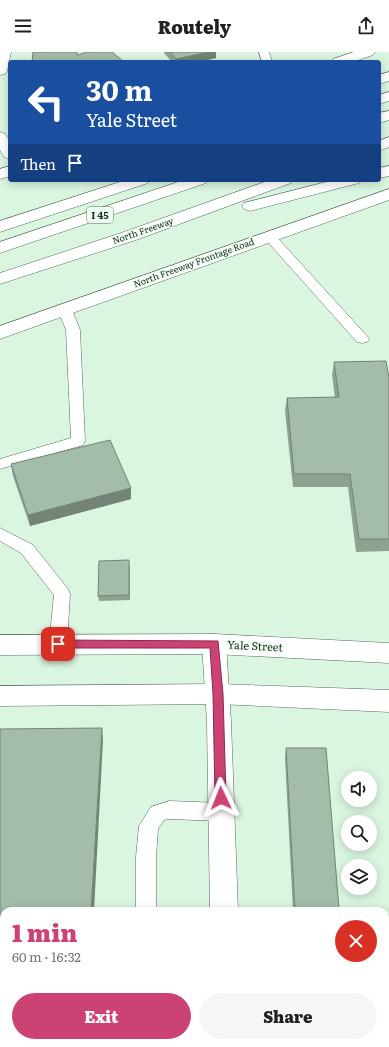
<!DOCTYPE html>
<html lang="en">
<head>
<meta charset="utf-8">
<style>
	:root { --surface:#fff; --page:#f6f6f6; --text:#202124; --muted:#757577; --accent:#cd4274 }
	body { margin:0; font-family:Literata,serif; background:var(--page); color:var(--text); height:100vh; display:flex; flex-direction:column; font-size:15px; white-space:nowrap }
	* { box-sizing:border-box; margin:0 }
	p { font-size:13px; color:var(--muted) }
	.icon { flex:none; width:22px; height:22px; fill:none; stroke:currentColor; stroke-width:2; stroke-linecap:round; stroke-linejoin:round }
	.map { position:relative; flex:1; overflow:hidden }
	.panel { position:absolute; left:0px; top:855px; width:389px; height:140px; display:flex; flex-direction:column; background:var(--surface); border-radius:12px 12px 0 0; box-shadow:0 2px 10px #0003 }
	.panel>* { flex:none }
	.banner { position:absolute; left:8px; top:8px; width:373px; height:122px; border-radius:4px; box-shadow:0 2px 10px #0003; background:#1a4fa0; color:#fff; overflow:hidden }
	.controls { position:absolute; left:341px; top:719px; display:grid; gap:8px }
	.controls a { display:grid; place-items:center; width:36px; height:36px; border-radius:50%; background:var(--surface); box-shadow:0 2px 10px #0003; font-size:20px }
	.pin { position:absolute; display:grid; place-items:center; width:34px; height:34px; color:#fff; margin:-17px; border-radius:8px; box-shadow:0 2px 6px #0006 }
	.me { position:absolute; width:44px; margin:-22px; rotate:358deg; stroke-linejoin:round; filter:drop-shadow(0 0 3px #0008) }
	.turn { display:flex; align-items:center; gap:14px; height:84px; padding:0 12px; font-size:18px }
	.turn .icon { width:52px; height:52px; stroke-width:2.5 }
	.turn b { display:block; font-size:28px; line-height:34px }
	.then { display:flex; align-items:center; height:38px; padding:0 12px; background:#0003; gap:8px; font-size:15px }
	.round { display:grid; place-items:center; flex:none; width:42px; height:42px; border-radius:21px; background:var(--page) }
	.headline { display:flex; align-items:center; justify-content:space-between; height:68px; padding:0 12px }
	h1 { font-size:24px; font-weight:800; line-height:30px; color:var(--accent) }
	.primary-button { display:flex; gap:8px; margin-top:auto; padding:8px 12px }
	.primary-button a { flex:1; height:46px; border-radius:24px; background:var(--accent); color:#fff; font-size:16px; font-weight:800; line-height:46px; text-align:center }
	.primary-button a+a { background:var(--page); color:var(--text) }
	header { display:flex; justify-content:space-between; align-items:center; height:52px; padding:0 12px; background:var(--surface); font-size:18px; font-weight:800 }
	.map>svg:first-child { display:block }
</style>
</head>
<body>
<header><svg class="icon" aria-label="menu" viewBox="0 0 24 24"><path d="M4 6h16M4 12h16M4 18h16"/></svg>Routely<svg class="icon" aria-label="share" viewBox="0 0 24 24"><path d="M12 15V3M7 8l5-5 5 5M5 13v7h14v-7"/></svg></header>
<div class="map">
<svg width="389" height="995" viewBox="0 0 389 995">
	<rect width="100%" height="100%" fill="#daf5e0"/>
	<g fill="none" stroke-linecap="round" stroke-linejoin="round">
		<g stroke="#536a58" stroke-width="1">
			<path id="service" d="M259,0H269L272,10H262Z
				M270,181L274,182L367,284L369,287L367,290L362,291L357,290L266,188L264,185L266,182Z
				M65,254L70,255L72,258L80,278L85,389L83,393L0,417V407L71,386L66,278L58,258L60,255Z
				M0,476L33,493L68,537L70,542L67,592L64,597L58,599L52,597L49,592L54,543L21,501L0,489Z
				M169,749L221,751L228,754L231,760L228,766L221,769L169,767L164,768L158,777L156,805V859H136V805L139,774L151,755Z
				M385,946H389V968H385Z"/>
		</g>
		<g stroke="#536a58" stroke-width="1">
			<path id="minor" d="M0,0H11L7,19L5,22L0,23Z
				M0,80L5,82L10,89V107L4,105L0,98Z
				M214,582L222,585L226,592L231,670L238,859H210L207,670L202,592L206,585Z
				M212,991H242V995H212Z"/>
		</g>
		<g stroke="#536a58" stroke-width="1">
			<path id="secondary" d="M354,0H375L373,3L352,10H331L333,7Z
				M10,114V124L0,127V117Z
				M389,137V148L0,287V274Z
				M214,582L389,591V611L214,602L0,603V583Z
				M218,632L389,638V660L218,652L0,654V634Z"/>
		</g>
		<g stroke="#536a58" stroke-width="1">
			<path id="motorway" d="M389,20V29L379,32V23Z
				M389,40V49L379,52V43Z
				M389,59V68L379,71V61Z
				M389,85V95L379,99V89Z
				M389,114V124L379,126V116Z
				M126,128H150L148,131L0,180V169Z
				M184,128H208L206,131L0,201V190Z
				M270,128H293L291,131L136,188L0,232V221L124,180Z
				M334,128H361L359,131L250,159L244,157L242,154L244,151Z"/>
		</g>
		<use href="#service" fill="#fff" fill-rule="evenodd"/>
		<use href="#minor" fill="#fff" fill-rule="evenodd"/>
		<use href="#secondary" fill="#fff" fill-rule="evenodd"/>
		<use href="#motorway" fill="#fff" fill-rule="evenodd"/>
	</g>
	<path fill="#8da392" d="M164,0H216V6L199,10H172L164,1Z
		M334,310L389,326V499L356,500L348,435H293L285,359L287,346H335L332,323Z
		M11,412L131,436V447L30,474L13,424Z
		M130,513V548L99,549L98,544Z
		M286,696L339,857L338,859H293L285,706Z"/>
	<path fill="#738477" d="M209,0H216V6L199,10H176V7Z
		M131,436V447L30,474L28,463Z
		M102,676L103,688L94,859H91Z
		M52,991H55V995H52Z"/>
	<path fill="#a4bdaa" stroke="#738477" d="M33,0H77V3L87,0H112L124,10H32Z
		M170,0H209L176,7Z
		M386,309L389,326V487H359L350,422H294L287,346L339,345L334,310Z
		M110,388L131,436L28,463L11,412Z
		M129,508V543L98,544L99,509Z
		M102,676L91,859H4V991H52V995H0V677Z
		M286,696H326L339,857H295Z"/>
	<path fill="#cd4274" stroke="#852b4b" d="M58,588L218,589L223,642L226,746L225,750L221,751L217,750L215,746L213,642L210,596H58L54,595L53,592L54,589Z"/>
	<g text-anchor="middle" stroke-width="3" stroke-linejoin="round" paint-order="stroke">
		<g font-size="9" fill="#242e26" stroke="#effff2">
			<text transform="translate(143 179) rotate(-19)" y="3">North Freeway</text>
			<text transform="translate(194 211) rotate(-20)" y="3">North Freeway Frontage Road</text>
		</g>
		<rect fill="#effff2" stroke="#616d63" stroke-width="1" x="87" y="155" width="26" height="16" rx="3"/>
		<g font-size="10" font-weight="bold" fill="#242e26">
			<text x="100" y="167">I 45</text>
		</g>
		<g font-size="11" fill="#242e26" stroke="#effff2">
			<text transform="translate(255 594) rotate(3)" y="4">Yale Street</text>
		</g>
	</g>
</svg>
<div class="controls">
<a><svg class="icon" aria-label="sound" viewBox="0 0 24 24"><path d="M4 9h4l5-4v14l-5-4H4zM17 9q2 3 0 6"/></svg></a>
<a><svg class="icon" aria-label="search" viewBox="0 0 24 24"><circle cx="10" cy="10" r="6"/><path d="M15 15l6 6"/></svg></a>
<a><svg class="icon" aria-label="layers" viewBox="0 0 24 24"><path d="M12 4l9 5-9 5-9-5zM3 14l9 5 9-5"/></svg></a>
</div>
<div class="pin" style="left:58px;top:592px;background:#d93025"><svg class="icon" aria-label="arrive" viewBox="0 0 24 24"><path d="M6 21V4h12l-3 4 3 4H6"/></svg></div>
<svg class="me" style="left:221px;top:746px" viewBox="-20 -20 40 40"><path d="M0-17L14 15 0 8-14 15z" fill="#cd4274" stroke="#fff" stroke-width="4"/></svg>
<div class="banner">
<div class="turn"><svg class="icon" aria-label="left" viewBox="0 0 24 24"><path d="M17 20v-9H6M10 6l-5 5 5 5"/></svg><div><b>30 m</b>Yale Street</div></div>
<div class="then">Then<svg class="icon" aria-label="arrive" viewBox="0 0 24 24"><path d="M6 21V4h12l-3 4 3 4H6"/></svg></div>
</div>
<section class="panel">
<div class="headline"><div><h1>1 min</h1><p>60 m · 16:32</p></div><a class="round" style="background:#d93025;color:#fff"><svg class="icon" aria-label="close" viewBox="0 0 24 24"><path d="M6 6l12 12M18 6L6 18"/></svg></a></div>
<div class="primary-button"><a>Exit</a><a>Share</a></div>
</section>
</div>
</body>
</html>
